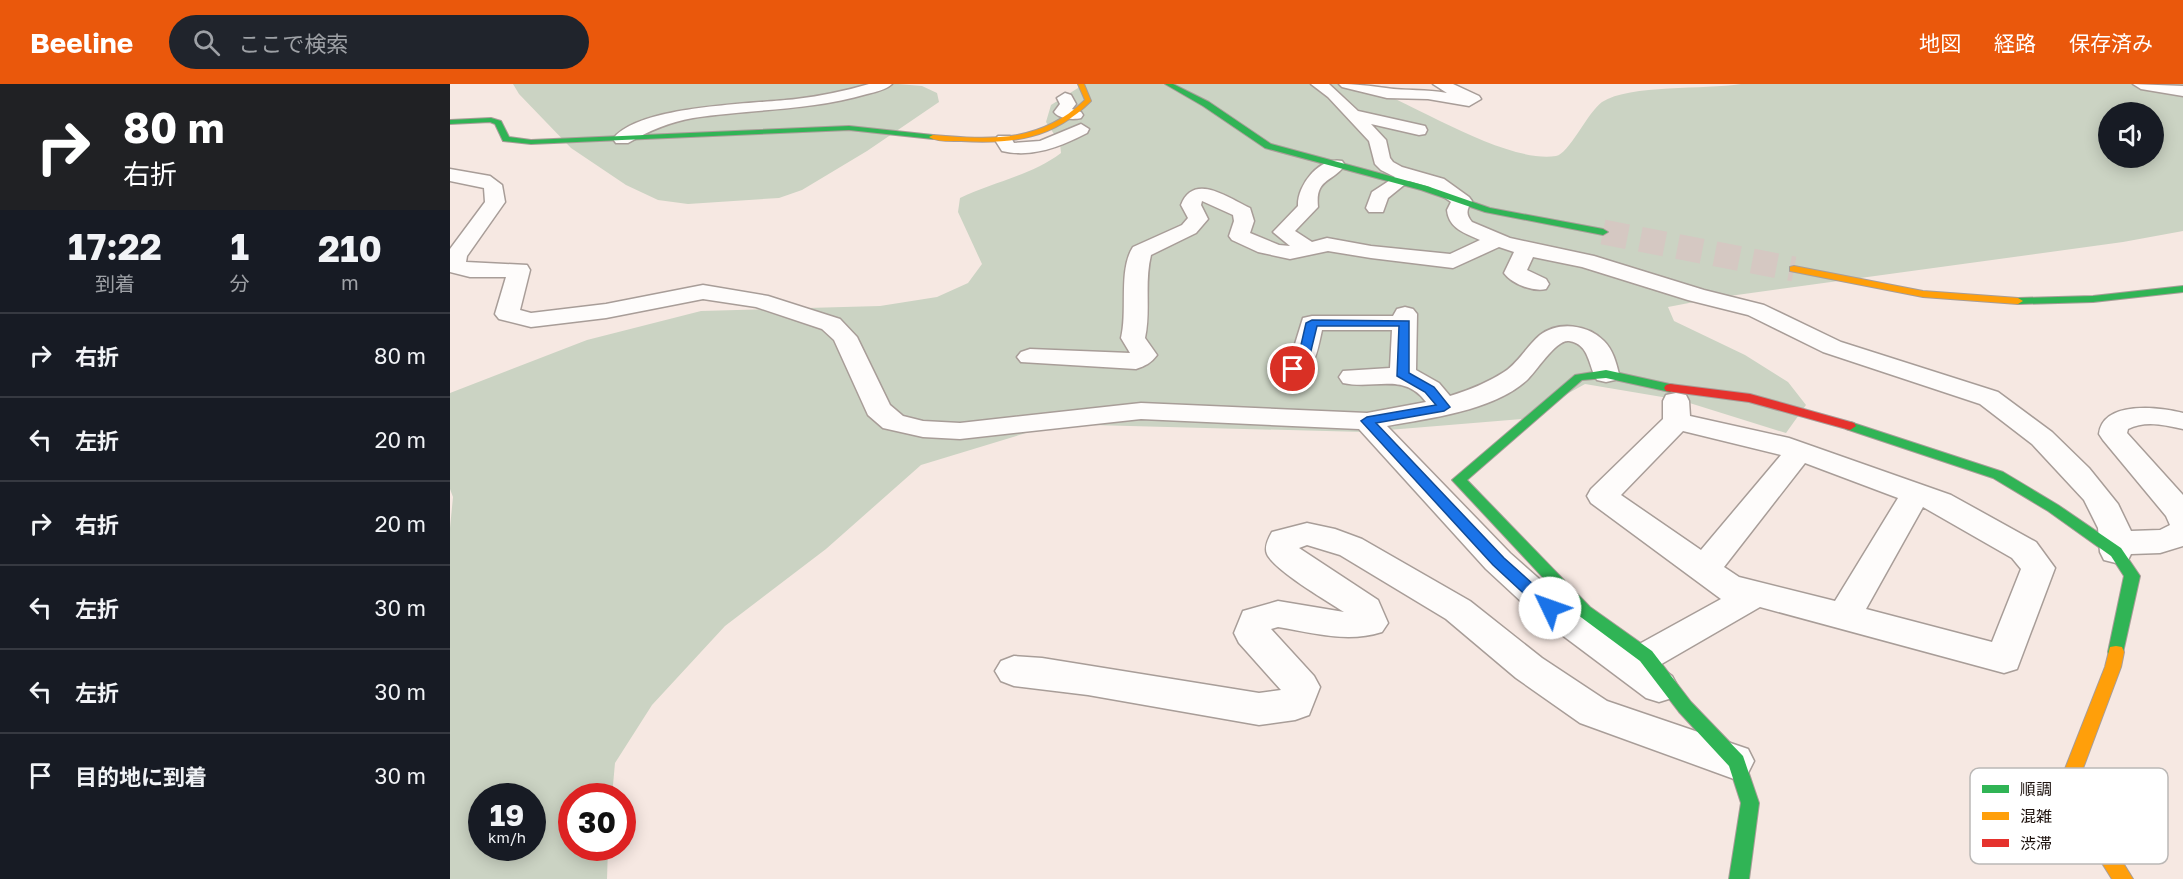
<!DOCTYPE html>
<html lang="ja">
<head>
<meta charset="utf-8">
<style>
	:root { --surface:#171b24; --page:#20242c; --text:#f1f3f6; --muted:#9ea1a6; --line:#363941; --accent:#ea580c }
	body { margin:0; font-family:"Golos Text","Noto Sans JP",sans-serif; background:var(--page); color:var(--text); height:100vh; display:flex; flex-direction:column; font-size:22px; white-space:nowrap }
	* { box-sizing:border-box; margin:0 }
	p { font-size:20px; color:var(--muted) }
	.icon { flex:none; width:33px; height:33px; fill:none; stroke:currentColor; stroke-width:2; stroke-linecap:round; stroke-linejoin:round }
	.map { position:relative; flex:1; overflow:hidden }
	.sheet { display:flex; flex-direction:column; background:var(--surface); width:450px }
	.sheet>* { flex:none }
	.hud { background:#202124; color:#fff; overflow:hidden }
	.tools { position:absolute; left:1648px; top:18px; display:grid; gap:12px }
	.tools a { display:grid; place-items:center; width:66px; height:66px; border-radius:50%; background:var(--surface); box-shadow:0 3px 15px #0003; font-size:30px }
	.speed { position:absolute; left:18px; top:699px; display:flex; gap:12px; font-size:30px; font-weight:700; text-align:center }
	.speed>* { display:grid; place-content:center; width:78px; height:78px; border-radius:50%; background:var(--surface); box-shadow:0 3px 15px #0003; line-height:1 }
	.speed small { font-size:15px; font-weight:400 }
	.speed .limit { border:9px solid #d22; background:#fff; color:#111 }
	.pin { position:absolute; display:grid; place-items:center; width:51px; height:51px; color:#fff; margin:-26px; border:3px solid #fff; border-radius:50%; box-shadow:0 2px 6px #0007 }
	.me { position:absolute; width:66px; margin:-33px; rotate:312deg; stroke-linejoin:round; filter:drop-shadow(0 0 4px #0008) }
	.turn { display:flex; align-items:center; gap:21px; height:126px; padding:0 24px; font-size:27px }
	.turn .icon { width:78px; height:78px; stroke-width:2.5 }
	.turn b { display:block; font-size:42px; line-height:51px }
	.eta { display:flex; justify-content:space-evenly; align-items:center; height:102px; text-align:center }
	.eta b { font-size:36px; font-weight:700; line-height:42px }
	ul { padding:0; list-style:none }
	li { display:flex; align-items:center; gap:18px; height:84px; padding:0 24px; border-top:2px solid var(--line) }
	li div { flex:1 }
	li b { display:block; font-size:22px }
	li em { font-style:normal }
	header { display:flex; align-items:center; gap:36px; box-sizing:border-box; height:84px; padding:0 30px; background:var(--accent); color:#fff }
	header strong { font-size:28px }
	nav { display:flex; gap:33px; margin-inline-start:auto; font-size:21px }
	.search { width:420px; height:54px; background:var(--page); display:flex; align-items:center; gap:15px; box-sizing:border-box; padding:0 21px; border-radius:33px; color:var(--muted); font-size:22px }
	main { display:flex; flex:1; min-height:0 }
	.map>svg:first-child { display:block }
</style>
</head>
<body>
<header>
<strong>Beeline</strong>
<div class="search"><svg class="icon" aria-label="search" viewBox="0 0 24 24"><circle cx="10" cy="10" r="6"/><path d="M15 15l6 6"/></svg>ここで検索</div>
<nav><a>地図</a><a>経路</a><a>保存済み</a></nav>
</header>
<main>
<section class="sheet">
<div class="hud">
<div class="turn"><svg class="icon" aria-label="right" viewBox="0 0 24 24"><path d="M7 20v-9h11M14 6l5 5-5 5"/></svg><div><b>80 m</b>右折</div></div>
</div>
<div class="eta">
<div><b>17:22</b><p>到着</p></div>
<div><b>1</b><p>分</p></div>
<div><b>210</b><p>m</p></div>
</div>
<ul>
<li><svg class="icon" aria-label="right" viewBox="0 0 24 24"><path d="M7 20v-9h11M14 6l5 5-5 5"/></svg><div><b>右折</b></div><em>80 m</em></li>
<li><svg class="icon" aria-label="left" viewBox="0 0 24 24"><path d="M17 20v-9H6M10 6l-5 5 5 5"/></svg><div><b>左折</b></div><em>20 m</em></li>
<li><svg class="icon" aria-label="right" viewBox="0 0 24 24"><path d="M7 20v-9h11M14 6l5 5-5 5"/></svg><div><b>右折</b></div><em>20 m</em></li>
<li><svg class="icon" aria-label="left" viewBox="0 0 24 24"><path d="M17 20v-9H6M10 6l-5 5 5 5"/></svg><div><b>左折</b></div><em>30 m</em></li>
<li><svg class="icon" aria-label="left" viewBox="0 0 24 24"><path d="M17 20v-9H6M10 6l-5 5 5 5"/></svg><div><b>左折</b></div><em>30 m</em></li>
<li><svg class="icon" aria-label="arrive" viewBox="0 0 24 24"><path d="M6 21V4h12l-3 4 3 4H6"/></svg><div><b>目的地に到着</b></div><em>30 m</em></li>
</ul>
</section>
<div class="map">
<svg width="1733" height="795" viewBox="0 0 1733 795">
	<rect width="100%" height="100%" fill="#f6e8e2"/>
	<path fill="#cbd3c3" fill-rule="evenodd" d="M63,0H448L472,2L487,9L489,18L417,67L352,106L329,114L238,120L208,116L176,101L121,64L69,10Z
		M630,0H911C961,18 1056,80 1106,72C1119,70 1137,29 1152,18C1180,0 1255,6 1291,0H1733V147L1673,158L1265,214L1218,223L1224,237L1295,271L1338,298L1356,321L1336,349L1230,316L1135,300L1072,335L914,348L642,341L589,345L471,381L376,465L275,542L202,621L165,679L162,712H122V764H158L157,795H0V444L3,413L0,405V309L137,256L251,227L430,222L487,213L518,199L532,180L508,128L510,114C543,98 582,91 611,69L610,59L596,38L601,21L628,4ZM1659,28H1704V74H1659ZM32,712H82V764H32Z"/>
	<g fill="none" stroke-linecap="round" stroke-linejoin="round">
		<path stroke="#d5c8c2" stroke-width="25" stroke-dasharray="25 13" stroke-linecap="butt" d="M1153,148L1344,185"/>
		<g stroke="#a89d98" stroke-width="3">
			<path id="street" d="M419,0H442C436,6 425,8 417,10C359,27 301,25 243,34C219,38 199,47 178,59H166L163,55C188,21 305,20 346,15C371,12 395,7 419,0Z
				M861,0H879L908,27L975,42L977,46L975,50L969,51L921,40L936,56L940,74L943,78L952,83L994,95L1019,113L1022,117C1017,125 1015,130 1022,138L1060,154L1144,172L1254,206L1314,221L1391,258L1548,308L1602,348L1639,384L1668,420L1681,447L1710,446L1720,441L1716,432L1653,356L1649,350C1653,316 1709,323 1733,329V345C1715,341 1695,336 1678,345L1677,349L1733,411V462L1710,469L1681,470L1678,476L1666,479L1654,476L1650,468L1648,444L1634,416L1582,360L1530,320L1373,268L1298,231L1238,216L1132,183L1083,173L1077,186L1096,195L1099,200L1096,205C1083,208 1062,200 1054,189L1064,168L1049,163L1003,184L921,174L878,167L840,175L808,168L782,156L779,152L784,137L783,131L752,117L751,121L758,135L746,149L701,171C694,199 701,227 695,254L707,271C701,279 695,282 686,285L571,278L567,273L571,268L580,265L680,269L671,254C678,227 668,186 683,163L732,141L738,134L731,121C744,88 778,114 800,124L804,137L800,149L829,161L840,162L823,148L848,122C847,101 870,72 892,77L895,81C882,99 865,94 868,123L845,147L862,158L877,154L921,162L1000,170L1030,156C1015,149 999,145 997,126L1001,118L980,103L959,97L938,114L933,128H919L916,124L922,108L945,93L931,86L925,80L919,57L878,13Z
				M889,0C906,0 920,2 936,4C956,7 977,5 997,9L983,0H1003L1029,12L1031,15L1019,22L978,15L937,14L892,3Z
				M1683,0L1733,2V12L1691,5Z
				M615,9L621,11L626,20L622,25L631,28L633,31L631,34C623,36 609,35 604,28L610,20L607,14Z
				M631,40L639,45L637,49C610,63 582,74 552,67L545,56L548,52H560L564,59L590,57Z
				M0,85L40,92L52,101L55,118L17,172L16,178L77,181L80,186L70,226L81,229L156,220L253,201L318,212L390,235L407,253L440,321L453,332L473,337L510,339L691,319L917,329L976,318C954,288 924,306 893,299L889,293L893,287L940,284L942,246H872C867,268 864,298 834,290L830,285L841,273L853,234L862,232H943L947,225L955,223L963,225L967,230L966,286L989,299L1000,312C1019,306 1037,299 1054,288C1068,279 1077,262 1090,251C1108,237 1138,240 1154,257C1163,266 1166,278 1169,290L1165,296L1156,298L1147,296C1138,282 1140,260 1119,257C1106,255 1086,288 1076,297C1042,327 980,334 937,342L1060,469L1112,515L1182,564L1271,515L1141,419L1137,412L1141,405L1213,335V317L1216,311L1226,309L1236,311L1239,317L1240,332L1339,354L1501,411L1586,458L1605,484L1567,585L1554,589L1310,523L1208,582L1222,592L1228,603L1222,614L1209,618L1196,614L1088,533L1036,485L909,345L691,335L510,355L473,353L433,344L418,331L384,256L372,245L306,223L253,215L156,234L81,243L49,235L45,230L56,193H20L0,188V165L35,118L34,104L0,97ZM1233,347L1331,371L1251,466L1171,411ZM1355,379L1448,414L1385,517L1289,493L1274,483ZM1473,423L1562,474L1571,485L1542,558L1416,525Z
				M857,439L885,445L912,455L1020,517L1092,574L1157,617L1298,665L1304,677L1298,689L1284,695L1130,639L1066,594L996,535L890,471L857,461L849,464L928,516L938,539L932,548C898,559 863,549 828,543L821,545L864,592L870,603L859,631L845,636L809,641L638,611L564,602L551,597L545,587L551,577L564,572L592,574L809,609L831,606L789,559L784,549L793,527L828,517L894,528C877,517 824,486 817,470C814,463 818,455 822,448Z"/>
		</g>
		<g stroke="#a89d98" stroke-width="2">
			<path id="fast" d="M715,0H723L759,18L821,60L977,102L1040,124L1153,145L1158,148L1153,151L1035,128L971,106L815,64L753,22Z
				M41,34L51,37L59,53L81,56L399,42L483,51L487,53L483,55L399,46L81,60L53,57L45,40L40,38L0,40V36Z
				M1733,202V208L1643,218L1568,220L1563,217L1568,214L1643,212Z
				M1156,286L1224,301L1226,304L1220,308L1156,294L1132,296L1017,396L1140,523L1202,567L1241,618L1293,672L1309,719L1299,795H1279L1291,719L1279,682L1229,628L1190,577L1128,531L1002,396L1125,291Z
				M1400,338L1553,388L1608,421L1671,464L1690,492L1672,573L1666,574L1660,573L1658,568L1674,492L1661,472L1598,427L1543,394L1396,345L1394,342L1396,339Z"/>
		</g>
		<g stroke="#a89d98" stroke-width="2">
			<path id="slow" d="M628,0H634L641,17C603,55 563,60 511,57C501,57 487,58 479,53L483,51C541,56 590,59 635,16Z
				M1344,182L1473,207L1568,214L1573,217L1568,220L1473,213L1340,187V183Z
				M1666,562L1672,563L1674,568L1671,583L1629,695L1649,740L1683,795H1662L1635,752L1611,695L1655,583L1660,563Z"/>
		</g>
		<g stroke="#a89d98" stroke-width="2">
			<path id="jam" d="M1220,300L1300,310L1404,339L1406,342L1400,346L1299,318L1216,307L1214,304L1216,301Z"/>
		</g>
		<use href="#street" fill="#fefcfb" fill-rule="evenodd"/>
		<use href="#fast" fill="#30b455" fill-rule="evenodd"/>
		<use href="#slow" fill="#ff9f0a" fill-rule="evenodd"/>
		<use href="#jam" fill="#e5322d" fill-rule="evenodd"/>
	</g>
	<path fill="#1a73e8" stroke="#114b97" stroke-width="1.5" d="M862,236L959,237V289L984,303L1000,323L994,327L926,339L1054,474L1105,520L1108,524L1105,528H1094L1043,481L911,337L917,333L986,321L975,308L947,292L949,242H867L859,275L847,288H839L837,285L848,274L856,239Z"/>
	<rect x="1520" y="684" width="198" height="96" rx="9" fill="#fff" stroke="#bbb8b6" stroke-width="1.5"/>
	<rect x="1532" y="701" width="27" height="8" fill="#30b455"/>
	<rect x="1532" y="728" width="27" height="8" fill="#ff9f0a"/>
	<rect x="1532" y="755" width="27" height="8" fill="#e5322d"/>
	<g font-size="16" fill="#1c110d">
		<text x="1570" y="711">順調</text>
		<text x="1570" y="738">混雑</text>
		<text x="1570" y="765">渋滞</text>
	</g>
</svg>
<div class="tools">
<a><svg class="icon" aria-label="sound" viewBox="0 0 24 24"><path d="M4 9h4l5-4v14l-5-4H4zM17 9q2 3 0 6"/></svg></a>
</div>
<div class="speed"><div>19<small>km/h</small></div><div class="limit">30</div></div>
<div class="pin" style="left:843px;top:285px;background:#d93025"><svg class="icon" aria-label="arrive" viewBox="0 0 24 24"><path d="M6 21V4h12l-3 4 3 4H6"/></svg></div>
<svg class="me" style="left:1100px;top:524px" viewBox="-20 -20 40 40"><circle r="19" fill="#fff"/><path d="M0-13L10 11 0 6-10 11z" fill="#1a73e8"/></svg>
</div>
</main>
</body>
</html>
